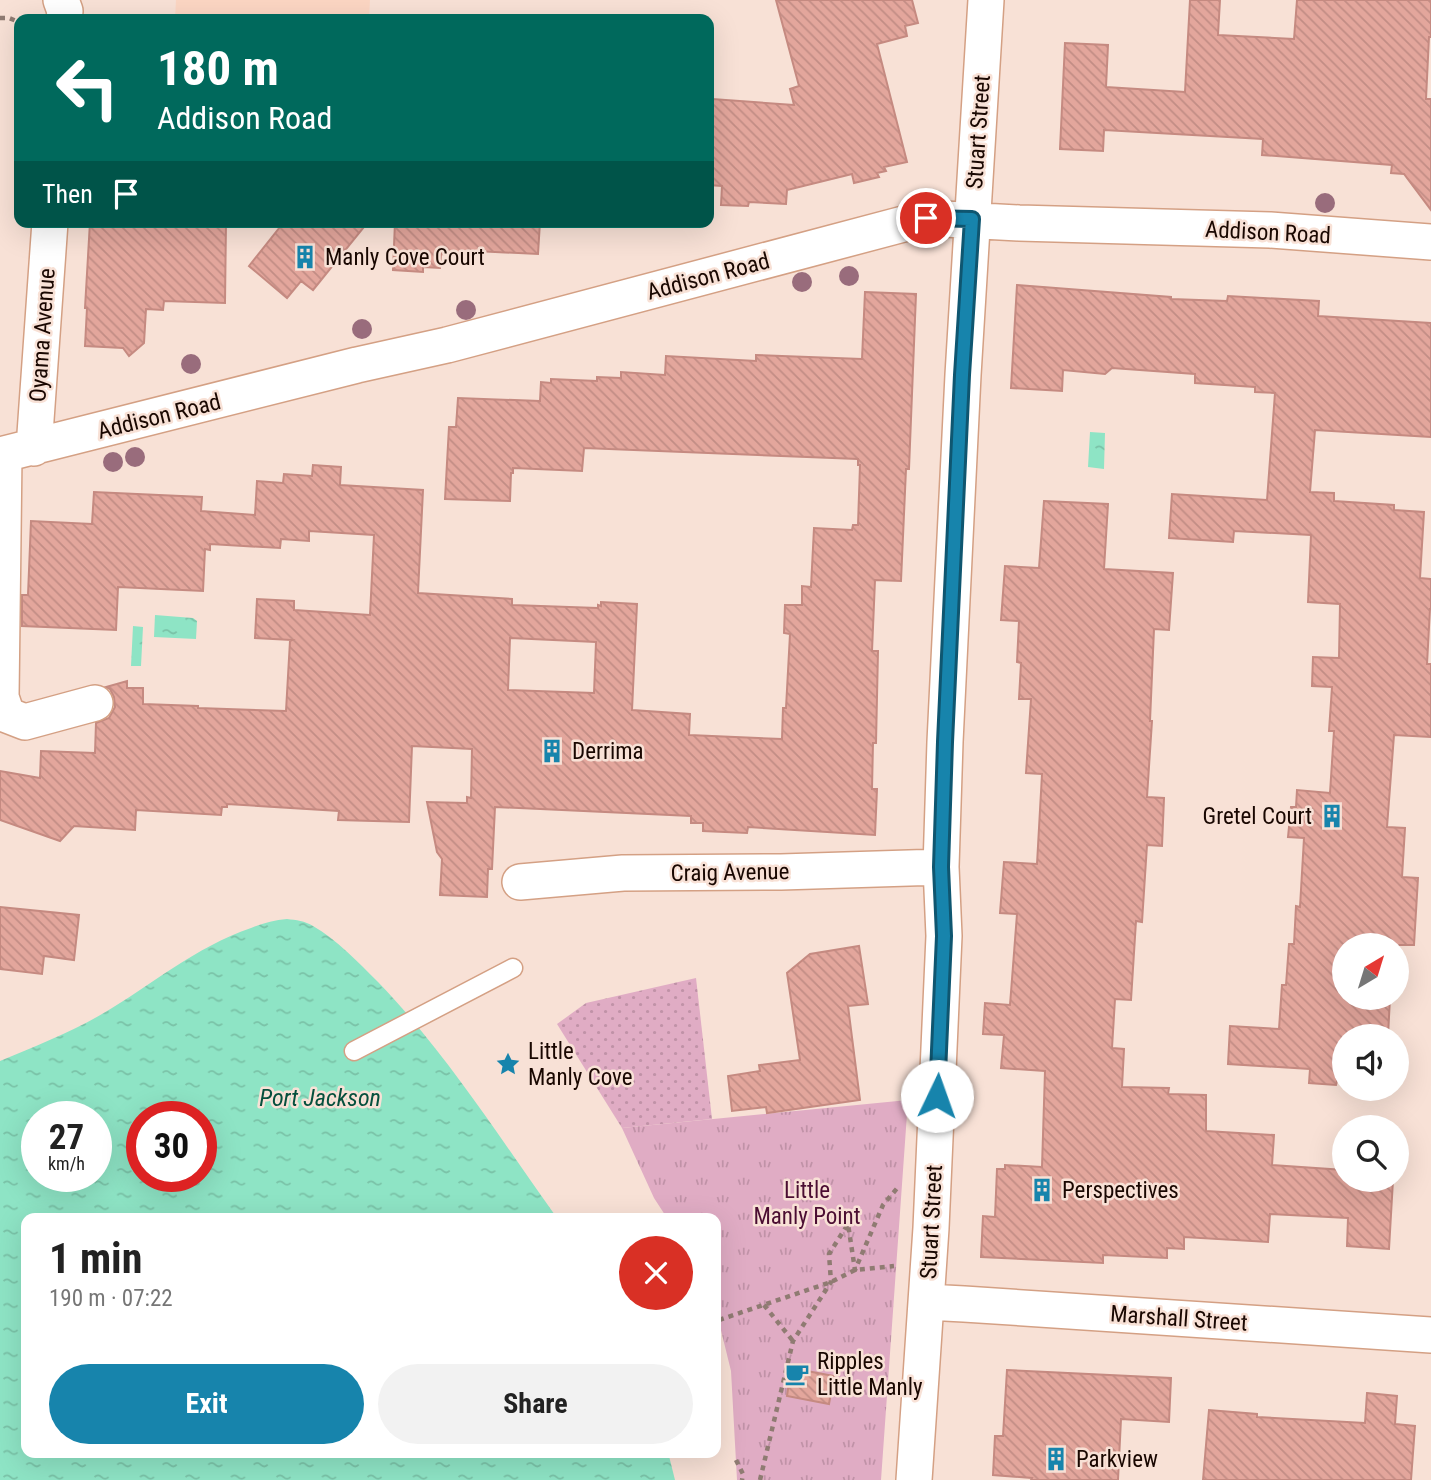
<!DOCTYPE html>
<html lang="en">
<head>
<meta charset="utf-8">
<style>
	:root { --surface:#fff; --page:#f2f2f2; --text:#222; --muted:#767676; --accent:#1784ac }
	body { margin:0; font-family:"Roboto Condensed",sans-serif; background:var(--page); color:var(--text); height:100vh; display:flex; flex-direction:column; font-size:26px; white-space:nowrap }
	* { box-sizing:border-box; margin:0 }
	p { font-size:23px; color:var(--muted) }
	.icon { flex:none; width:38px; height:38px; fill:none; stroke:currentColor; stroke-width:2; stroke-linecap:round; stroke-linejoin:round }
	.map { position:relative; flex:1; overflow:hidden }
	.details { position:absolute; left:21px; top:1213px; width:700px; height:245px; display:flex; flex-direction:column; background:var(--surface); border-radius:14px; box-shadow:0 7px 28px #0002 }
	.details>* { flex:none }
	.top-card { position:absolute; left:14px; top:14px; width:700px; height:214px; border-radius:14px; box-shadow:0 7px 28px #0002; background:#00695c; color:#fff; overflow:hidden }
	.needle { width:46px; rotate:38deg }
	.controls { position:absolute; left:1332px; top:933px; display:grid; gap:14px }
	.controls a { display:grid; place-items:center; width:77px; height:77px; border-radius:50%; background:var(--surface); box-shadow:0 7px 28px #0002; font-size:35px }
	.speed { position:absolute; left:21px; top:1101px; display:flex; gap:14px; font-size:35px; font-weight:700; text-align:center }
	.speed>* { display:grid; place-content:center; width:91px; height:91px; border-radius:50%; background:var(--surface); box-shadow:0 7px 28px #0002; line-height:1 }
	.speed small { font-size:18px; font-weight:400 }
	.speed .limit { border:10px solid #d22; background:#fff; color:#111 }
	.pin { position:absolute; display:grid; place-items:center; width:60px; height:60px; color:#fff; margin:-30px; border:4px solid #fff; border-radius:50%; box-shadow:0 2px 7px #0007 }
	.me { position:absolute; width:77px; margin:-38px; rotate:3deg; stroke-linejoin:round; filter:drop-shadow(0 0 5px #0008) }
	.turn { display:flex; align-items:center; gap:24px; height:147px; padding:0 28px; font-size:32px }
	.turn .icon { width:91px; height:91px; stroke-width:2.5 }
	.turn b { display:block; font-size:49px; line-height:60px }
	.then { display:flex; align-items:center; height:66px; padding:0 28px; background:#0003; gap:14px; font-size:26px }
	.round { display:grid; place-items:center; flex:none; width:74px; height:74px; border-radius:37px; background:var(--page) }
	.overview { display:flex; align-items:center; justify-content:space-between; height:119px; padding:0 28px }
	h1 { font-size:42px; font-weight:700; line-height:52px }
	.cta { display:flex; gap:14px; margin-top:auto; padding:14px 28px }
	.cta a { flex:1; height:80px; border-radius:42px; background:var(--accent); color:#fff; font-size:28px; font-weight:700; line-height:80px; text-align:center }
	.cta a+a { background:var(--page); color:var(--text) }
	.map>svg:first-child { display:block }
</style>
</head>
<body>
<div class="map">
<svg width="1431" height="1480" viewBox="0 0 1431 1480">
	<defs>
		<pattern id="grass-dots" width="8" height="8" patternUnits="userSpaceOnUse" patternTransform="scale(1.75)"><rect width="8" height="8" fill="#e0acc4"/><path d="M2 2h.1M6 6h.1" fill="none" stroke="#c092a7" stroke-width="1.8" stroke-linecap="round"/></pattern>
		<pattern id="park-tufts" width="24" height="20" patternUnits="userSpaceOnUse" patternTransform="scale(1.75)"><rect width="24" height="20" fill="#e0acc4"/><path d="M3 7l-1-3M5 7V3M7 7l1-3M15 17l-1-3M17 17v-4M19 17l1-3" fill="none" stroke="#c092a7"/></pattern>
		<pattern id="water-ripples" width="26" height="14" patternUnits="userSpaceOnUse" patternTransform="scale(1.75)"><rect width="26" height="14" fill="#8ee4c5"/><path d="M2 4q2-2 4 0t4 0M15 11q2-2 4 0t4 0" fill="none" stroke="#7ac2a7"/></pattern>
		<pattern id="building-back-hatch" width="6" height="6" patternUnits="userSpaceOnUse" patternTransform="scale(1.75)"><rect width="6" height="6" fill="#e3a69c"/><path d="M-1 5l2 2M0 0l6 6M5-1l2 2" fill="none" stroke="#c28d85"/></pattern>
	</defs>
	<rect width="100%" height="100%" fill="#f8e1d6"/>
	<path fill="#fcd6c3" d="M176,0H370L369,19H175Z"/>
	<path fill="url(#grass-dots)" d="M696,978L712,1119L622,1128L557,1024L586,1003Z"/>
	<path fill="url(#park-tufts)" d="M908,1100L881,1480H737L731,1371L716,1310V1218H667L654,1198L622,1128Z"/>
	<path fill="url(#water-ripples)" fill-rule="evenodd" d="M1090,432L1105,433L1104,469L1088,467Z
		M155,615L193,618L197,621L196,639L154,637Z
		M133,626L143,627L141,666H131Z
		M287,919C296,920 305,921 313,926C337,940 358,962 378,982C447,1054 499,1137 557,1218H26V1452H668L675,1480H0V1061C35,1046 70,1033 102,1014C152,985 195,947 251,928C263,923 274,920 287,919ZM37,1116H96V1176H37ZM142,1116H201V1176H142Z"/>
	<path fill="url(#building-back-hatch)" stroke="#c58a81" stroke-width="2" fill-rule="evenodd" d="M776,0H912L918,23L905,26L907,36L877,44L907,162L884,167L886,171L877,173L879,177L854,183L852,174L787,190L786,204L749,202L748,206L721,205L722,186L709,185L713,99L794,105L790,89L799,86Z
		M1190,0H1220L1218,35L1294,39L1297,0H1431V37H1429L1426,99H1431V210L1404,174L1391,173L1392,165L1262,155L1263,139L1104,130L1103,151L1060,149L1065,43L1108,45L1106,87L1185,92Z
		M90,222H226L225,303L164,301L163,310L146,309L144,343L129,356L123,348L85,346L87,308H85Z
		M284,222H368L313,290L301,281L287,298L249,266Z
		M395,222H540L538,254L475,251V255L441,254L440,268L423,267V272L393,270Z
		M1017,285L1171,297V299L1227,301L1228,296L1319,301L1318,316L1431,323V437L1315,430L1310,492L1334,493V501L1394,505V510L1424,512L1420,578L1431,579V609H1430L1427,664H1431V737L1394,735L1387,827L1405,828L1402,877L1418,878L1414,945H1344V998H1390L1388,1036H1344V1081H1337L1336,1085L1309,1083L1310,1069L1228,1064L1230,1026L1279,1029L1282,985H1286L1289,944H1294L1296,906L1300,907L1304,838L1288,837L1291,807H1296L1297,790L1330,793L1334,731H1329L1332,687L1312,686L1313,657L1339,658L1340,604L1308,602L1311,535L1234,531L1233,542L1169,538L1172,494L1267,500L1275,393L1255,392V387L1195,383V374L1112,368L1105,374L1063,370L1062,391L1011,388Z
		M865,292L916,294L909,469H906L901,581L875,580L872,651H878L876,743H873L872,789H877L875,835L748,827L747,833L703,831V823H691V816L495,807L492,869H488L487,897L440,895L442,859L437,852L427,802L467,803V797L471,798L472,749L412,746L409,822L338,820L339,811L227,804V807H222L221,815L136,810L135,830L74,826L60,841L0,820V771L40,778L41,751L95,753L96,723L109,718L115,707L114,697L110,689L106,687L127,681V688H143V704L198,706V708L286,711L290,641L292,640L255,638L257,599L294,601V610L370,615L374,535L309,531V541L281,539L280,548L210,544V550L205,549L203,591L118,587L116,630L22,626V595H28L31,521L92,524L94,492L202,497L201,511L255,515L257,481L283,483L284,474L312,476L313,465L341,467L340,485L423,490L418,593L512,599V605L598,608V605L601,606V602L637,604L632,710L690,714L689,735L782,739L783,708H786L790,634L784,633L785,605H802V586L811,587L814,528L852,530L853,525H858L860,465H858V459L584,448L582,471L513,468V473H511L510,501L445,499L449,427H456L458,398L540,401L541,382L551,383V379L597,381V377L621,378V372L665,375L666,356L756,361V355L862,359ZM510,638L596,642L594,693L508,690Z
		M1044,501L1108,504L1104,569L1173,573L1169,630L1154,629L1150,721H1152L1147,797L1164,798L1162,846L1147,845L1142,922L1136,921L1131,1000L1115,999L1112,1048L1124,1049L1122,1087L1169,1088L1168,1094L1206,1095V1131L1274,1135L1272,1165L1344,1170V1180H1393L1389,1249L1347,1246L1348,1218L1270,1214L1268,1242L1184,1237V1249L1167,1248V1258L1103,1255V1263L981,1257L983,1216L995,1217L997,1169H1005V1165L1042,1167L1045,1071L1001,1068L1004,1035L983,1034L985,1003L1010,1005L1017,914L1000,913L1004,862L1037,864L1042,774L1026,773L1031,699H1019L1021,663L1017,662L1019,621L1001,620L1005,566L1039,568Z
		M0,907L79,915L74,960L44,956L42,974L0,969Z
		M859,946L868,1004L848,1006L860,1100L767,1113L766,1107L732,1111L728,1076L760,1071L759,1065L800,1060L787,973L810,954Z
		M791,1368L834,1376L829,1404L787,1396Z
		M1007,1370L1171,1378L1169,1422L1121,1419L1118,1480H1031L1032,1478L993,1475L995,1436H1003Z
		M1367,1393L1397,1396L1395,1424L1415,1426L1411,1480H1203L1209,1410L1257,1414V1417L1365,1423Z"/>
	<g fill="none" stroke-linecap="round" stroke-linejoin="round">
		<g stroke="#d4a084" stroke-width="21">
			<path id="lane" d="M354,1051L513,968"/>
		</g>
		<g stroke="#d4a084" stroke-width="38">
			<path id="street" d="M61,0L65,11L64,19
				M34,448L50,222
				M4,454L1,697L7,715L25,722L95,703
				M0,455L357,365L447,345L926,218L1019,223L1270,230L1431,242
				M520,882L623,873L781,872L941,867
				M926,1302L964,1304L1431,1335
				M914,1480L931,1228L944,936L941,867L945,742L963,375L986,0"/>
		</g>
		<path stroke="#8f7b72" stroke-width="4.5" stroke-dasharray="5 5" stroke-linecap="butt" d="M0,18H9L19,22
			M764,1305L793,1341
			M719,1320L831,1282L855,1270L894,1266
			M736,1460L743,1474L742,1480
			M760,1480L793,1341L831,1282L829,1254L848,1224L855,1270L883,1205L899,1186"/>
		<use href="#lane" stroke="#fff" stroke-width="18"/>
		<use href="#street" stroke="#fff" stroke-width="35"/>
	</g>
	<g fill="#996c7c">
		<circle cx="1325" cy="203" r="10"/>
		<circle cx="849" cy="276" r="10"/>
		<circle cx="802" cy="282" r="10"/>
		<circle cx="466" cy="310" r="10"/>
		<circle cx="362" cy="329" r="10"/>
		<circle cx="191" cy="364" r="10"/>
		<circle cx="135" cy="457" r="10"/>
		<circle cx="113" cy="462" r="10"/>
	</g>
	<g fill="none" stroke-linecap="round" stroke-linejoin="round">
		<g stroke="#0f5670" stroke-width="18">
			<path id="route" d="M926,218L972,219L962,375L945,742L941,867L944,936L937,1096"/>
		</g>
		<use href="#route" stroke="#1784ac" stroke-width="12"/>
	</g>
	<defs>
		<g id="building-bare" transform="scale(1.89)"><path d="M-4-6H4V6H1V3H-1V6H-4ZM-2.5-4.3h1.7v1.8h-1.7ZM.8-4.3h1.7v1.8H.8ZM-2.5-1h1.7V.8h-1.7ZM.8-1h1.7V.8H.8Z" fill="#1784ac" stroke="#f8e1d6" stroke-width="2.5" paint-order="stroke"/></g>
		<g id="sight-bare" transform="scale(1.89)"><path d="M0-6L1.8-2.2L6-1.7L2.9 1.2L3.7 5.4L0 3.3L-3.7 5.4L-2.9 1.2L-6-1.7L-1.8-2.2Z" fill="#1784ac" stroke="#f8e1d6" stroke-width="2.5" paint-order="stroke"/></g>
		<g id="cafe-bare" transform="scale(1.89)"><path d="M-5.5-4.5H6V0H3Q3 3.5 0 3.5H-2.5Q-5.5 3.5-5.5 0ZM3-3.2v2h1.7v-2ZM-6 4.5H4V6H-6Z" fill="#1784ac" stroke="#f8e1d6" stroke-width="2.5" paint-order="stroke"/></g>
	</defs>
	<g fill-rule="evenodd">
		<use href="#building-bare" x="305" y="257"/>
		<use href="#building-bare" x="552" y="751"/>
		<use href="#building-bare" x="1332" y="816"/>
		<use href="#sight-bare" x="508" y="1064"/>
		<use href="#building-bare" x="1042" y="1190"/>
		<use href="#cafe-bare" x="797" y="1374"/>
		<use href="#building-bare" x="1056" y="1459"/>
	</g>
	<g text-anchor="middle" stroke-width="5" stroke-linejoin="round" paint-order="stroke">
		<g font-size="23" fill="#190701" stroke="#f8e1d6">
			<text transform="translate(978 132) rotate(-86)" y="8">Stuart Street</text>
			<text transform="translate(1268 232) rotate(3)" y="8">Addison Road</text>
			<text transform="translate(708 276) rotate(-15)" y="8">Addison Road</text>
			<text transform="translate(42 335) rotate(-86)" y="8">Oyama Avenue</text>
			<text transform="translate(159 416) rotate(-14)" y="8">Addison Road</text>
			<text transform="translate(730 872) rotate(-1)" y="8">Craig Avenue</text>
			<text transform="translate(931 1222) rotate(-87)" y="8">Stuart Street</text>
			<text transform="translate(1179 1318) rotate(4)" y="8">Marshall Street</text>
		</g>
		<g font-size="23" fill="#190701" stroke="#f8e1d6" text-anchor="start">
			<text x="325" y="265">Manly Cove Court</text>
			<text x="572" y="759">Derrima</text>
			<text x="1312" y="824" text-anchor="end">Gretel Court</text>
			<text x="528" y="1059">Little<tspan x="528" dy="26">Manly Cove</tspan></text>
			<text x="1062" y="1198">Perspectives</text>
			<text x="817" y="1369">Ripples<tspan x="817" dy="26">Little Manly</tspan></text>
			<text x="1076" y="1467">Parkview</text>
		</g>
		<g font-size="23" fill="#4b0d32" stroke="#f8e1d6">
			<text x="807" y="1198">Little<tspan x="807" dy="26">Manly Point</tspan></text>
		</g>
		<g font-size="24" font-style="italic" fill="#05503d" stroke="#f8e1d6">
			<text x="320" y="1106">Port Jackson</text>
		</g>
	</g>
</svg>
<div class="controls">
<a><svg class="needle" viewBox="-14 -14 28 28"><path d="M0-13l5 13h-10z" fill="#e53935"/><path d="M0 13l5-13h-10z" fill="#767676"/></svg></a>
<a><svg class="icon" aria-label="sound" viewBox="0 0 24 24"><path d="M4 9h4l5-4v14l-5-4H4zM17 9q2 3 0 6"/></svg></a>
<a><svg class="icon" aria-label="search" viewBox="0 0 24 24"><circle cx="10" cy="10" r="6"/><path d="M15 15l6 6"/></svg></a>
</div>
<div class="speed"><div>27<small>km/h</small></div><div class="limit">30</div></div>
<div class="pin" style="left:926px;top:218px;background:#d93025"><svg class="icon" aria-label="arrive" viewBox="0 0 24 24"><path d="M6 21V4h12l-3 4 3 4H6"/></svg></div>
<svg class="me" style="left:937px;top:1096px" viewBox="-20 -20 40 40"><circle r="19" fill="#fff"/><path d="M0-13L10 11 0 6-10 11z" fill="#1784ac"/></svg>
<div class="top-card">
<div class="turn"><svg class="icon" aria-label="left" viewBox="0 0 24 24"><path d="M17 20v-9H6M10 6l-5 5 5 5"/></svg><div><b>180 m</b>Addison Road</div></div>
<div class="then">Then<svg class="icon" aria-label="arrive" viewBox="0 0 24 24"><path d="M6 21V4h12l-3 4 3 4H6"/></svg></div>
</div>
<section class="details">
<div class="overview"><div><h1>1 min</h1><p>190 m · 07:22</p></div><a class="round" style="background:#d93025;color:#fff"><svg class="icon" aria-label="close" viewBox="0 0 24 24"><path d="M6 6l12 12M18 6L6 18"/></svg></a></div>
<div class="cta"><a>Exit</a><a>Share</a></div>
</section>
</div>
</body>
</html>
